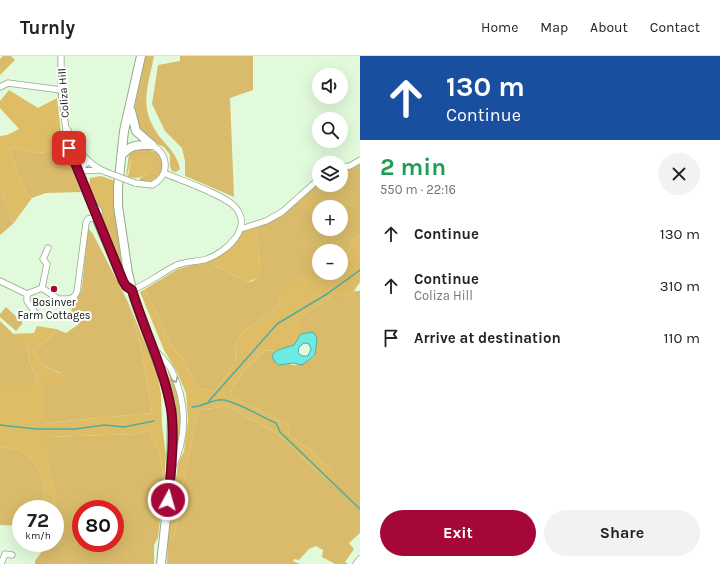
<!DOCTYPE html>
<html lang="en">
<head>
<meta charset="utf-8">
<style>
	:root { --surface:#fff; --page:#f2f2f2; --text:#222; --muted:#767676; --line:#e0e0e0; --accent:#a40738 }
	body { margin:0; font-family:Karla,sans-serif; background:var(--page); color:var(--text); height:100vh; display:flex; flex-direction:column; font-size:15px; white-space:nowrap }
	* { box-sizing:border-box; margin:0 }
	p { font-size:13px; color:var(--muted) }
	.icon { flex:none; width:22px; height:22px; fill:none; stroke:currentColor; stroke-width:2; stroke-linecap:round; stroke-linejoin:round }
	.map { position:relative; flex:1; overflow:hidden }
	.sheet { display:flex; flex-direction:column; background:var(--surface); width:360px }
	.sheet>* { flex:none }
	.banner { background:#1a4fa0; color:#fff; overflow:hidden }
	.tools { position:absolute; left:312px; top:12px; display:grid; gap:8px }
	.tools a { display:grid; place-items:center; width:36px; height:36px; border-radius:50%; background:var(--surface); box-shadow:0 4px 16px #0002; font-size:20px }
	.speed { position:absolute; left:12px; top:444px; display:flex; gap:8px; font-size:20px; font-weight:700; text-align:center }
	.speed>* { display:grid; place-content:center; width:52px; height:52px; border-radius:50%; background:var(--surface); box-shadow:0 4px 16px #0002; line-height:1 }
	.speed small { font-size:10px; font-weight:400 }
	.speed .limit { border:6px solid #d22; background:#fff; color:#111 }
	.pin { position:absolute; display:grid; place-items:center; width:34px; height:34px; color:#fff; margin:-17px; border-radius:8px; box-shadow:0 2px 6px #0006 }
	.me { position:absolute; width:44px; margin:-22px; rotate:6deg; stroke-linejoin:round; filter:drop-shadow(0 0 3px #0008) }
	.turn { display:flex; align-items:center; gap:14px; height:84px; padding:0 20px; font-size:18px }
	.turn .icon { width:52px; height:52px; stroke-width:2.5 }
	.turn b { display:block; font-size:28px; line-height:34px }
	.round { display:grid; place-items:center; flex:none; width:42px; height:42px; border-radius:21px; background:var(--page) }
	.summary { display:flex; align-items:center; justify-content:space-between; height:68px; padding:0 20px }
	h1 { font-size:24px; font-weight:700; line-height:30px; color:#1e9e55 }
	.action { display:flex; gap:8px; margin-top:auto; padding:8px 20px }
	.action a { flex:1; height:46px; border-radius:24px; background:var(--accent); color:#fff; font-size:16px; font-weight:700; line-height:46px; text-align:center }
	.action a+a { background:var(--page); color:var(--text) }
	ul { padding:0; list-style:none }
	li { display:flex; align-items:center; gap:12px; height:52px; padding:0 20px }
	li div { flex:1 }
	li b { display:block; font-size:15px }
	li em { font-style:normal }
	header { display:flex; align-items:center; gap:24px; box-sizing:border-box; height:56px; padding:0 20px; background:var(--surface); border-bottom:1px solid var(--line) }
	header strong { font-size:19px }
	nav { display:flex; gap:22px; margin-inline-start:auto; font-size:14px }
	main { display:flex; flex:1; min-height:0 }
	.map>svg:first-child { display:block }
</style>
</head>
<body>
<header>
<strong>Turnly</strong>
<nav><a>Home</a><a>Map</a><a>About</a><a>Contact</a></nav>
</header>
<main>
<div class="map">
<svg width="360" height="508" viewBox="0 0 360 508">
	<rect width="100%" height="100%" fill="#e1fadb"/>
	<path fill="#d9bb6b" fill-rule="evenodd" d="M3,0H11L15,4L0,19V3Z
		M145,0H154C148,32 138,51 159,80C168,91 177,98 180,113L176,116L172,115L170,110V99L164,91L152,86L140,78L133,59Z
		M180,0H253V34L230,42L234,141L185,120V105L182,92L165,75L152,48L158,9L180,5Z
		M62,86L81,136L46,137L32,142L26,137L9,94L13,91L37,97L53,95Z
		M135,93C141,94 149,93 154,95C172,104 160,130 140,126V122L147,118L131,103L127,120H126L129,98Z
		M360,108V180L354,183L349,196L341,201V195H319V212H315L282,235L278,250L242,277L236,286L235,307L214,336L197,331L183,303L172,290L145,233L178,213L207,205L247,226L253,225L258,221L260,207L257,176L262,169L319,127V129H341V114L350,113ZM319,151H341V173H319Z
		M0,134L13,168L0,179Z
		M115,153L120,197L126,225L105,172L112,155Z
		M88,172L93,178L128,246L141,291L152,357L44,367V327H64L61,317L43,310L34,295L54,278L56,273L66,277L79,268L70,264L73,245L81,236L82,230Z
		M354,235H360V477L349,487L354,493L345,506L348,508H335L322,501L323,494L316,490L309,493L299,504L294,503L293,505L300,508H167L168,482L174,481L187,407L198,355C208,351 216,353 226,350L277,377L328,426L332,413L320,405L314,396L299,387L288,377L291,370L232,341L230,336L242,317L264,295L278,294L272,299C291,311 296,313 315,300L317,282L313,276L301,278V260L332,240H347Z
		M6,251L23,267L16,275L0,261V258Z
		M0,265L28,292L30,308L38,323L33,330H0Z
		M167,311C171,314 172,320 173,325C183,349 181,371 177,396L176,350Z
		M149,374L161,402L164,431L158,481L154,489V508H35V505L48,487H55V453H54L55,438L46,404L47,381L138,378ZM81,453H115V487H81Z
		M0,391L18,394L33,403L45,430L41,453H21V470L0,469Z"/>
	<path fill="#debd66" d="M9,34L38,52L57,42L62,86L53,95L37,97L13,91L9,94L26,137L32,142L13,168L0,134V80L7,79L19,73L0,52V45Z
		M141,100H152L154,112C146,119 140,124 128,121L131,103Z
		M101,120L115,125V153L112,155L105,172L102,170L103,162L89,131L90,122Z
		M262,169L257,176L260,207L258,222L247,226L207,205L233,187L242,175Z
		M360,180V226L354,235L347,240H332L301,260V278L294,289L278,294L264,295L242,317L230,336L232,341L291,370L288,377L299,387L314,396L320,405L332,413L338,423L333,429L328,426L277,377L226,350C216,353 208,351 198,355L187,407L174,481L168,482L178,408L184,395L188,364L186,337L178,318L164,294L140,236L145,233L172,290L183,303L197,331L214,336L235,307L236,286L242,277L278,250L282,234L288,228L315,212H319V217H341V201L349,196L354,183Z
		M128,246L157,316L161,338L162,369L166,399L164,431L161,402L149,374L138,378L48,381L46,404L55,438L54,453H41L45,430L33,403L18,394L0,391V330H33L38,323L30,308L28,292L11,278L34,277L37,270L56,273L54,278L34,295L43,310L67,320L68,325L64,327H44V367L152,357L141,291Z"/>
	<path fill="#6cebe3" stroke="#50aba2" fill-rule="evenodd" d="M313,276L317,282L315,299L302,309L293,307L279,309L274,305L272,299L278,294L294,289L301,278ZM304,287L309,288L311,293L308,300H302L298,297L299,291Z"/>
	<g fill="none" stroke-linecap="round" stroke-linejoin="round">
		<path stroke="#50aba2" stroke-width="1.5" d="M209,345L277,268L327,238L360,214
			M192,351C203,351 214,342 224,344C242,348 259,360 276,367L280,376L360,453
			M0,369L36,373H75L105,369L124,371L154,365"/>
		<g stroke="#93aa8d" stroke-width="7">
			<path id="minor" d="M61,0V34L67,82L75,110L89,141L96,161
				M0,31L8,27L61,34
				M67,73C78,92 84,107 106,116
				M341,111L350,110L360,104
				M77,115L100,114
				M77,115L89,105
				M135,127L152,129C170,120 169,98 152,89
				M89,142L99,155V159L96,161
				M241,173L266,165L282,156L319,123
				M48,192L43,203L47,208L42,232L58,243H68L74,241L77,236L86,167L88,163L96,161
				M0,225L27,238
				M132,234C148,228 162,216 177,209C187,205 197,206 207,203C226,196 254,172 235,151C225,139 180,124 164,117
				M27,238V245L37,259
				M27,238L42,232
				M155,294C160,300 167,306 171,313C187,345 188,380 172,413
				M1,508L5,498L12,499
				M356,508L360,503"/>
		</g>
		<g stroke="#93aa8d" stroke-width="10">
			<path id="highway" d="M141,0L124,75L118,131V150L128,217L134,242L166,329L172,355L171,415L161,508
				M131,55L136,75L152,89
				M121,100C131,88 137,89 152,89
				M96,161L123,225L126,230L132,234"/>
		</g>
		<use href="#minor" stroke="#fff" stroke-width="5.5"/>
		<use href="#highway" stroke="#fff" stroke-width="8"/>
		<g stroke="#93aa8d" stroke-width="7" stroke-linecap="butt">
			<path id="minor-bridge" d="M106,116L135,127"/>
		</g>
		<use href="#minor-bridge" stroke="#fff" stroke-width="5.5"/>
	</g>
	<defs><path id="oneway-chevron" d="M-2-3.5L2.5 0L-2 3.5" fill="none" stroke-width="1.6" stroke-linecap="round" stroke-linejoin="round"/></defs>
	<use stroke="#9ea19d" href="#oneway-chevron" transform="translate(175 324) rotate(67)"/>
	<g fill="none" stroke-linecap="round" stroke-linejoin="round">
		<g stroke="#6b0524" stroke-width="10">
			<path id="route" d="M69,92L123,225L126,230L132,234C144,274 164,312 171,353C175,378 171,419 168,444"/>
		</g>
		<use href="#route" stroke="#a40738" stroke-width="7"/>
	</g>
	<circle fill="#a40738" stroke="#fff" stroke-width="1.5" cx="54" cy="233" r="4"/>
	<g text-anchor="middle" stroke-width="4" stroke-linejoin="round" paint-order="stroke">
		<g font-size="11" fill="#0d150b" stroke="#fff">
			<text transform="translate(63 37) rotate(-94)" y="4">Coliza Hill</text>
		</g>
		<g font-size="11" fill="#0d150b" stroke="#fff">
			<text x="54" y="250">Bosinver<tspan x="54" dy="13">Farm Cottages</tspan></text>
		</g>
	</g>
</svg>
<div class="tools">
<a><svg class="icon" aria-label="sound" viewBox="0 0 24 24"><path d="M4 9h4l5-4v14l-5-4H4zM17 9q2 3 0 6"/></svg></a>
<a><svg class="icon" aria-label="search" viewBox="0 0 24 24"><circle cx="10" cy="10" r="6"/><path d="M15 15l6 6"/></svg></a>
<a><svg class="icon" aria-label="layers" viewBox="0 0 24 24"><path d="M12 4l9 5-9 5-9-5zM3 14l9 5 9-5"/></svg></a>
<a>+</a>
<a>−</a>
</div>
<div class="speed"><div>72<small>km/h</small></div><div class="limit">80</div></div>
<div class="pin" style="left:69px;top:92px;background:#d93025"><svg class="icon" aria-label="arrive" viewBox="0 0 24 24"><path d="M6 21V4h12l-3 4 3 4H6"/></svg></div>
<svg class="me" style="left:168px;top:444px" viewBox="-20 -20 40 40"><circle r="17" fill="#a40738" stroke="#fff" stroke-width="3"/><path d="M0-11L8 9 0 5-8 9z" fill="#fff"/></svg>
</div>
<section class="sheet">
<div class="banner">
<div class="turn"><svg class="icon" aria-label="ahead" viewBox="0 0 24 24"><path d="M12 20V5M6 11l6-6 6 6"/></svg><div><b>130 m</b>Continue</div></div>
</div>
<div class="summary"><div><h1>2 min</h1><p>550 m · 22:16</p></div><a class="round"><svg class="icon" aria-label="close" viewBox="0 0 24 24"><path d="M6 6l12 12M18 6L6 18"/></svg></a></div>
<ul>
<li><svg class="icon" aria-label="ahead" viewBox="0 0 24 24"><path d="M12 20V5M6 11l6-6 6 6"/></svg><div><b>Continue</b></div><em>130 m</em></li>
<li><svg class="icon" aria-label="ahead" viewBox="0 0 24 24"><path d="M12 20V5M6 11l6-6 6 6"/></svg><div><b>Continue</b><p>Coliza Hill</p></div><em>310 m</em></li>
<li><svg class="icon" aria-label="arrive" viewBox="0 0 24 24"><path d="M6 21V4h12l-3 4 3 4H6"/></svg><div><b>Arrive at destination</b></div><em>110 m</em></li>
</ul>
<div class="action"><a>Exit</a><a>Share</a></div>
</section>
</main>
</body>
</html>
